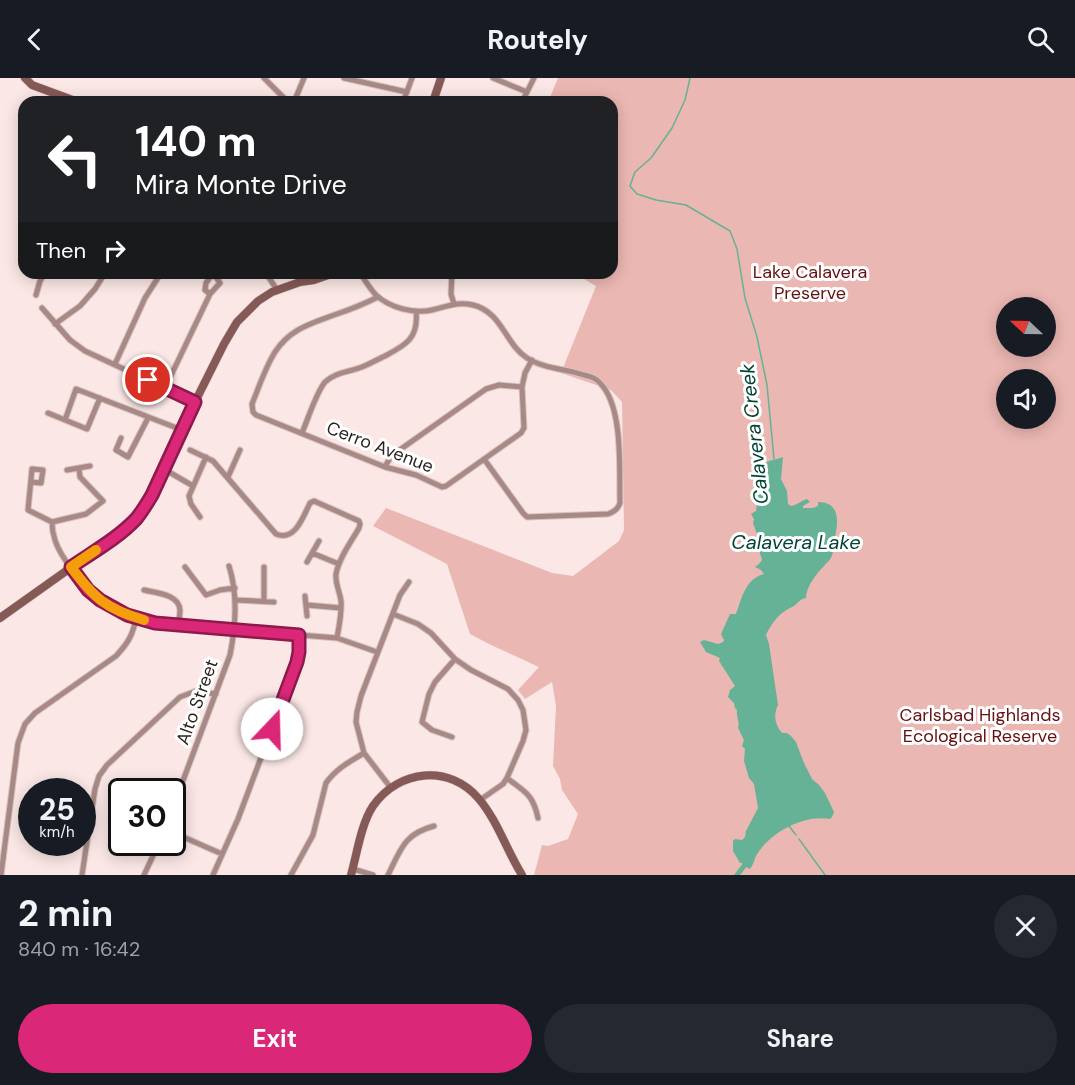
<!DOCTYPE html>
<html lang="en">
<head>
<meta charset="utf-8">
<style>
	:root { --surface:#171b24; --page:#242831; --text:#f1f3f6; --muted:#9ea1a6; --accent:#db2777 }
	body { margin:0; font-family:"DM Sans",sans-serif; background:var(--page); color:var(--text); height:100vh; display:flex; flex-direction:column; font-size:22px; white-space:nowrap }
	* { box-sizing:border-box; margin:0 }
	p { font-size:20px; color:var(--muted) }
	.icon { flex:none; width:33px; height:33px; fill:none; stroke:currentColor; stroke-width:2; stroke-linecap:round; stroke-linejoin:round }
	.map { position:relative; height:797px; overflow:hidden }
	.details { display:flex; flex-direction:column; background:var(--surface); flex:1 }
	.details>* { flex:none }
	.top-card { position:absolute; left:18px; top:18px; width:600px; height:183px; border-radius:18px; box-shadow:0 3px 15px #0003; background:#202124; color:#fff; overflow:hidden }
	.needle { width:39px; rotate:292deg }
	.tools { position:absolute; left:996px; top:219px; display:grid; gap:12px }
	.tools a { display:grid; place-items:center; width:60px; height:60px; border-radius:50%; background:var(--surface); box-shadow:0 3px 15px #0003; font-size:30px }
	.speed { position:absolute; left:18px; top:700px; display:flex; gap:12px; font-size:30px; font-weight:700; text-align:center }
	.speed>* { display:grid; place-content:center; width:78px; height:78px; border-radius:50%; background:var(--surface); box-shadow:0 3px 15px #0003; line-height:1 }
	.speed small { font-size:15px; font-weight:400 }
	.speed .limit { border:3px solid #111; border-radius:9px; background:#fff; color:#111 }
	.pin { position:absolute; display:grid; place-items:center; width:51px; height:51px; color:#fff; margin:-26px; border:3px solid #fff; border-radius:50%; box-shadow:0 2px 6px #0007 }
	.me { position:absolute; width:66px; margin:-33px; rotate:21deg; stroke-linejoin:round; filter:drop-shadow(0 0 4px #0008) }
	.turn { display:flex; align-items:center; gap:21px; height:126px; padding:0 18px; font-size:27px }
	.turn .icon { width:78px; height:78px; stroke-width:2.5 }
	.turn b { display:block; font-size:42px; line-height:51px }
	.then { display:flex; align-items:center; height:57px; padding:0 18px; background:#0003; gap:12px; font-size:22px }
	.round { display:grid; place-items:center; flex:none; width:63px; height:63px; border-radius:32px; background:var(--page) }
	.head { display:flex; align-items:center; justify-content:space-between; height:102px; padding:0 18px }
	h1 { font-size:36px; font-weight:700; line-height:45px }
	.cta { display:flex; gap:12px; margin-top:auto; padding:12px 18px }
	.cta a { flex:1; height:69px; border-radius:36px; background:var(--accent); color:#fff; font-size:24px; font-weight:700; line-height:69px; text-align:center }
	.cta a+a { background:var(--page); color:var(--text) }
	header { display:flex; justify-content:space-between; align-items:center; height:78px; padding:0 18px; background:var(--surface); font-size:27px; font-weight:700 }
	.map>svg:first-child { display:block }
</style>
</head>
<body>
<header><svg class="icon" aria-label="back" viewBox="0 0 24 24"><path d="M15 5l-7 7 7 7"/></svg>Routely<svg class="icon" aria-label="search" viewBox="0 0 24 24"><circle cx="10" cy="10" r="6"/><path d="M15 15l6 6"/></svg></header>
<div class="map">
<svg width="1075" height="797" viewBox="0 0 1075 797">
	<rect width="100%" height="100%" fill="#fbe8e6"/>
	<path fill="#ebb7b2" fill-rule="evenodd" d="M558,0H1075V797H534L542,767L548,768L568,761L578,736L562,712L560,701L553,688L556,628L552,604L525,621L518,612L539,589L489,566L470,556L447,486L373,448L386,430L552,495L573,498L619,463L624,452L622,324L611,312L561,295L596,208L574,195H612V24H548ZM1006,230H1046V268H1006ZM1006,302H1046V340H1006Z"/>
	<path fill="#65b296" d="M783,379L781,401L787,413L788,426L791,428C797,427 801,423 807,421L810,424L803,428V430H813L818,428V424C842,424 838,447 834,463C833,468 834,473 832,477C831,482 827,484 824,488C816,496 806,509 806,520C800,521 799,524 794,528C791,530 787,531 785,533C777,538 770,548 766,557L769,566L778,627C773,637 775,647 782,655H787L791,658L796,664L804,685L812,701L819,707L825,715L834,734L832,739L830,741C803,736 769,755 756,778C754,783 753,787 750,791L744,788L742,785H740L733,773V763L735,761L742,762L745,759L746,753L758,730L754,706L749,700L744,683L745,671L742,668L744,662L738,650C740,644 736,639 737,632L735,630L734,625L728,619L730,612L735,608L719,583L720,580L706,574L700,564L704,562L718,566L723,564L724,562L721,556L730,536H736C742,520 745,501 764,496L761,492L755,489L759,486L762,482L758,469L761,464L756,461L757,456L753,445L754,441L751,436L756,433C757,426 758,420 758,414C759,407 754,401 755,395C757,384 775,382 783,379Z"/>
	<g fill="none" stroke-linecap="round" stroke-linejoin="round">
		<path stroke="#65b296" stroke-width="1.5" d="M690,0L685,22L672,50L651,80L635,94L630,108L637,116L656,122L686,127L730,153L737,171L745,220L757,259L767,307L774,381
			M789,748L796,757
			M799,761L825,797"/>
		<path stroke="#65b296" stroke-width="5" d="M737,797L744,788"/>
		<g stroke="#d5c4c2" stroke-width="7">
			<path id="street" d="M264,0L288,24
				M344,0L407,14
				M493,0L527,14
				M294,24L304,0
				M403,24L412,0
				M522,24L534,0
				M266,195L277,212
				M360,195C365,202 370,211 376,217C390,230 414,236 432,232C446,229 458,223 473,227C502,234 505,266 527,280C544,291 566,291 584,297C589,298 597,301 600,305C624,329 619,393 620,425C618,431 614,434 608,436L527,439L523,435L484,381
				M452,195L451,216L454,226
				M36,217L40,203L45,195
				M378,219C364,226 349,232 334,237C310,246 290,251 275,274C265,290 259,309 252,326L253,334L256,337L385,389L416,397L442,409L446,408L521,355L524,350L522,309L525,295L532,282
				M42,230L70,262L85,273L195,324
				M55,246L80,228L95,211L105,195
				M115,286L145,220L161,195
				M165,310L210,216L220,205L213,195L206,205L205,212L210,216
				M48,335L87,351L100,320
				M65,342L76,311L182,352
				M302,355C308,341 316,315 325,304C334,295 348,294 359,290C368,287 376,282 385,278C406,267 419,260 416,233
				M121,360L116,372L128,379L148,340
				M190,372L213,383L276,456C295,464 303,439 310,425L314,423L359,443L360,446L359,450C351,464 339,480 336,496C335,506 340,514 341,523C342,535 339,548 337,560
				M385,389L391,378L486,311L499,307L522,309
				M164,391L193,408
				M67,392L90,388
				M228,399L240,372
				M31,404L41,405L43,392L32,391L28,432L52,444
				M200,439L191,426L189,418L206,379
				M52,444C52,450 53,456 55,462C61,481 90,517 107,527C122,536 138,540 155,545L337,560L377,574
				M52,444L86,436L103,423L80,399L79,390
				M312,475L339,486
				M307,484L319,463
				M185,489L206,517L220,512L235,510
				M264,489V523
				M144,512C156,515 179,516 180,532C180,537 179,542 178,547
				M305,518L307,538
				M235,522L274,524
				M307,527L341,530
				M393,536L418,546L431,555L455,581L471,592L508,611L518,622L523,632L526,652L523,663L507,700L503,706L480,722
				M452,659L432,652L422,644L429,616L435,604L455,581
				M507,700C525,714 533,716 538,740
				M391,710L364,675L356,644L357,634L361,618L400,517L409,504
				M172,732L230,577C236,547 238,516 229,488
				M172,754L222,776
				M353,791L373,797
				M1,797L18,665L25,646L35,635L116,578C128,565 133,557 136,540
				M82,797L95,711L99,698L107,687L180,619L196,613L216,616
				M144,797L159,765
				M213,797L238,741L297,584L299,574V557
				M291,797L313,757L326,705C336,691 349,684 364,675
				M388,797C401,771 404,756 434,748"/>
		</g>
		<g stroke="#d5c4c2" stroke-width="9">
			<path id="secondary" d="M25,0L32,7L78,24
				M433,24L441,0
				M0,540L121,454L135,442L152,417L195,324L224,266L237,244L258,223L272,214L300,204L314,202L334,195
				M351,797C357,776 361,746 373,728C399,691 450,686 479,721C497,742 507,773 522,797"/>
		</g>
		<use href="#street" stroke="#a98986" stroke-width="5"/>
		<use href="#secondary" stroke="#855955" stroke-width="8"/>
	</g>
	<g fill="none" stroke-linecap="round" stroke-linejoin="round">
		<g stroke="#8e194d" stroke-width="15">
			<path id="route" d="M148,302L195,324L152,417C147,425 142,434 136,441C118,460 93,474 71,489L88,512L100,522L127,537L155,545L299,557V574L297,584L272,651"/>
		</g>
		<use href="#route" stroke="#db2777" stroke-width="10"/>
		<path stroke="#f59e0b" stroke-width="10" d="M96,472L71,489C94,520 106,531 144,542"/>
	</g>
	<g text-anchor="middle" stroke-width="6" stroke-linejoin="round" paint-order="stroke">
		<g font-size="18" fill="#651013" stroke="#fff">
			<text x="810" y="200">Lake Calavera<tspan x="810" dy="21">Preserve</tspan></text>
			<text x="980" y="643">Carlsbad Highlands<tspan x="980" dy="21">Ecological Reserve</tspan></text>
		</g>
		<g font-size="18" fill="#261f1e" stroke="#fff">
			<text transform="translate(380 369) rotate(21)" y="6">Cerro Avenue</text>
			<text transform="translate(197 624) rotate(-70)" y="6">Alto Street</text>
		</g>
		<g font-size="20" font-style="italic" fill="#004533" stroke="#fff">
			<text transform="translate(754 356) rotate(-96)" y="7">Calavera Creek</text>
			<text x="796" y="471">Calavera Lake</text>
		</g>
	</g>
</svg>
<div class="tools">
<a><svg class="needle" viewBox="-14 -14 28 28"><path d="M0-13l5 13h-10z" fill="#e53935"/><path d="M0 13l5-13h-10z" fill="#9ea1a6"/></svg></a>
<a><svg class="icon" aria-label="sound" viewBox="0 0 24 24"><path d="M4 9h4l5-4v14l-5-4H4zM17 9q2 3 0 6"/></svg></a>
</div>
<div class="speed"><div>25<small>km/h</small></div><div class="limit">30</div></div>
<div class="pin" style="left:148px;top:302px;background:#d93025"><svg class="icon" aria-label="arrive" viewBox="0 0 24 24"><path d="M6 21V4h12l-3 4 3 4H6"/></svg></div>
<svg class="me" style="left:272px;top:651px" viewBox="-20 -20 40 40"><circle r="19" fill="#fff"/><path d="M0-13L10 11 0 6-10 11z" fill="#db2777"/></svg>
<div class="top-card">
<div class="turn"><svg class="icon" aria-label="left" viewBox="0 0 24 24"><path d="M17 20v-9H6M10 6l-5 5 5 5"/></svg><div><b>140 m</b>Mira Monte Drive</div></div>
<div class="then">Then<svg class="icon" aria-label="right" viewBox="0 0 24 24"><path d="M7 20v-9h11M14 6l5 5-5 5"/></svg></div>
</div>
</div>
<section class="details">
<div class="head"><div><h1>2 min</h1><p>840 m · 16:42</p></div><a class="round"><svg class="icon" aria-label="close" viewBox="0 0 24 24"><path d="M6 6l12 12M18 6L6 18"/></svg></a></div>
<div class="cta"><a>Exit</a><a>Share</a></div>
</section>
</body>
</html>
